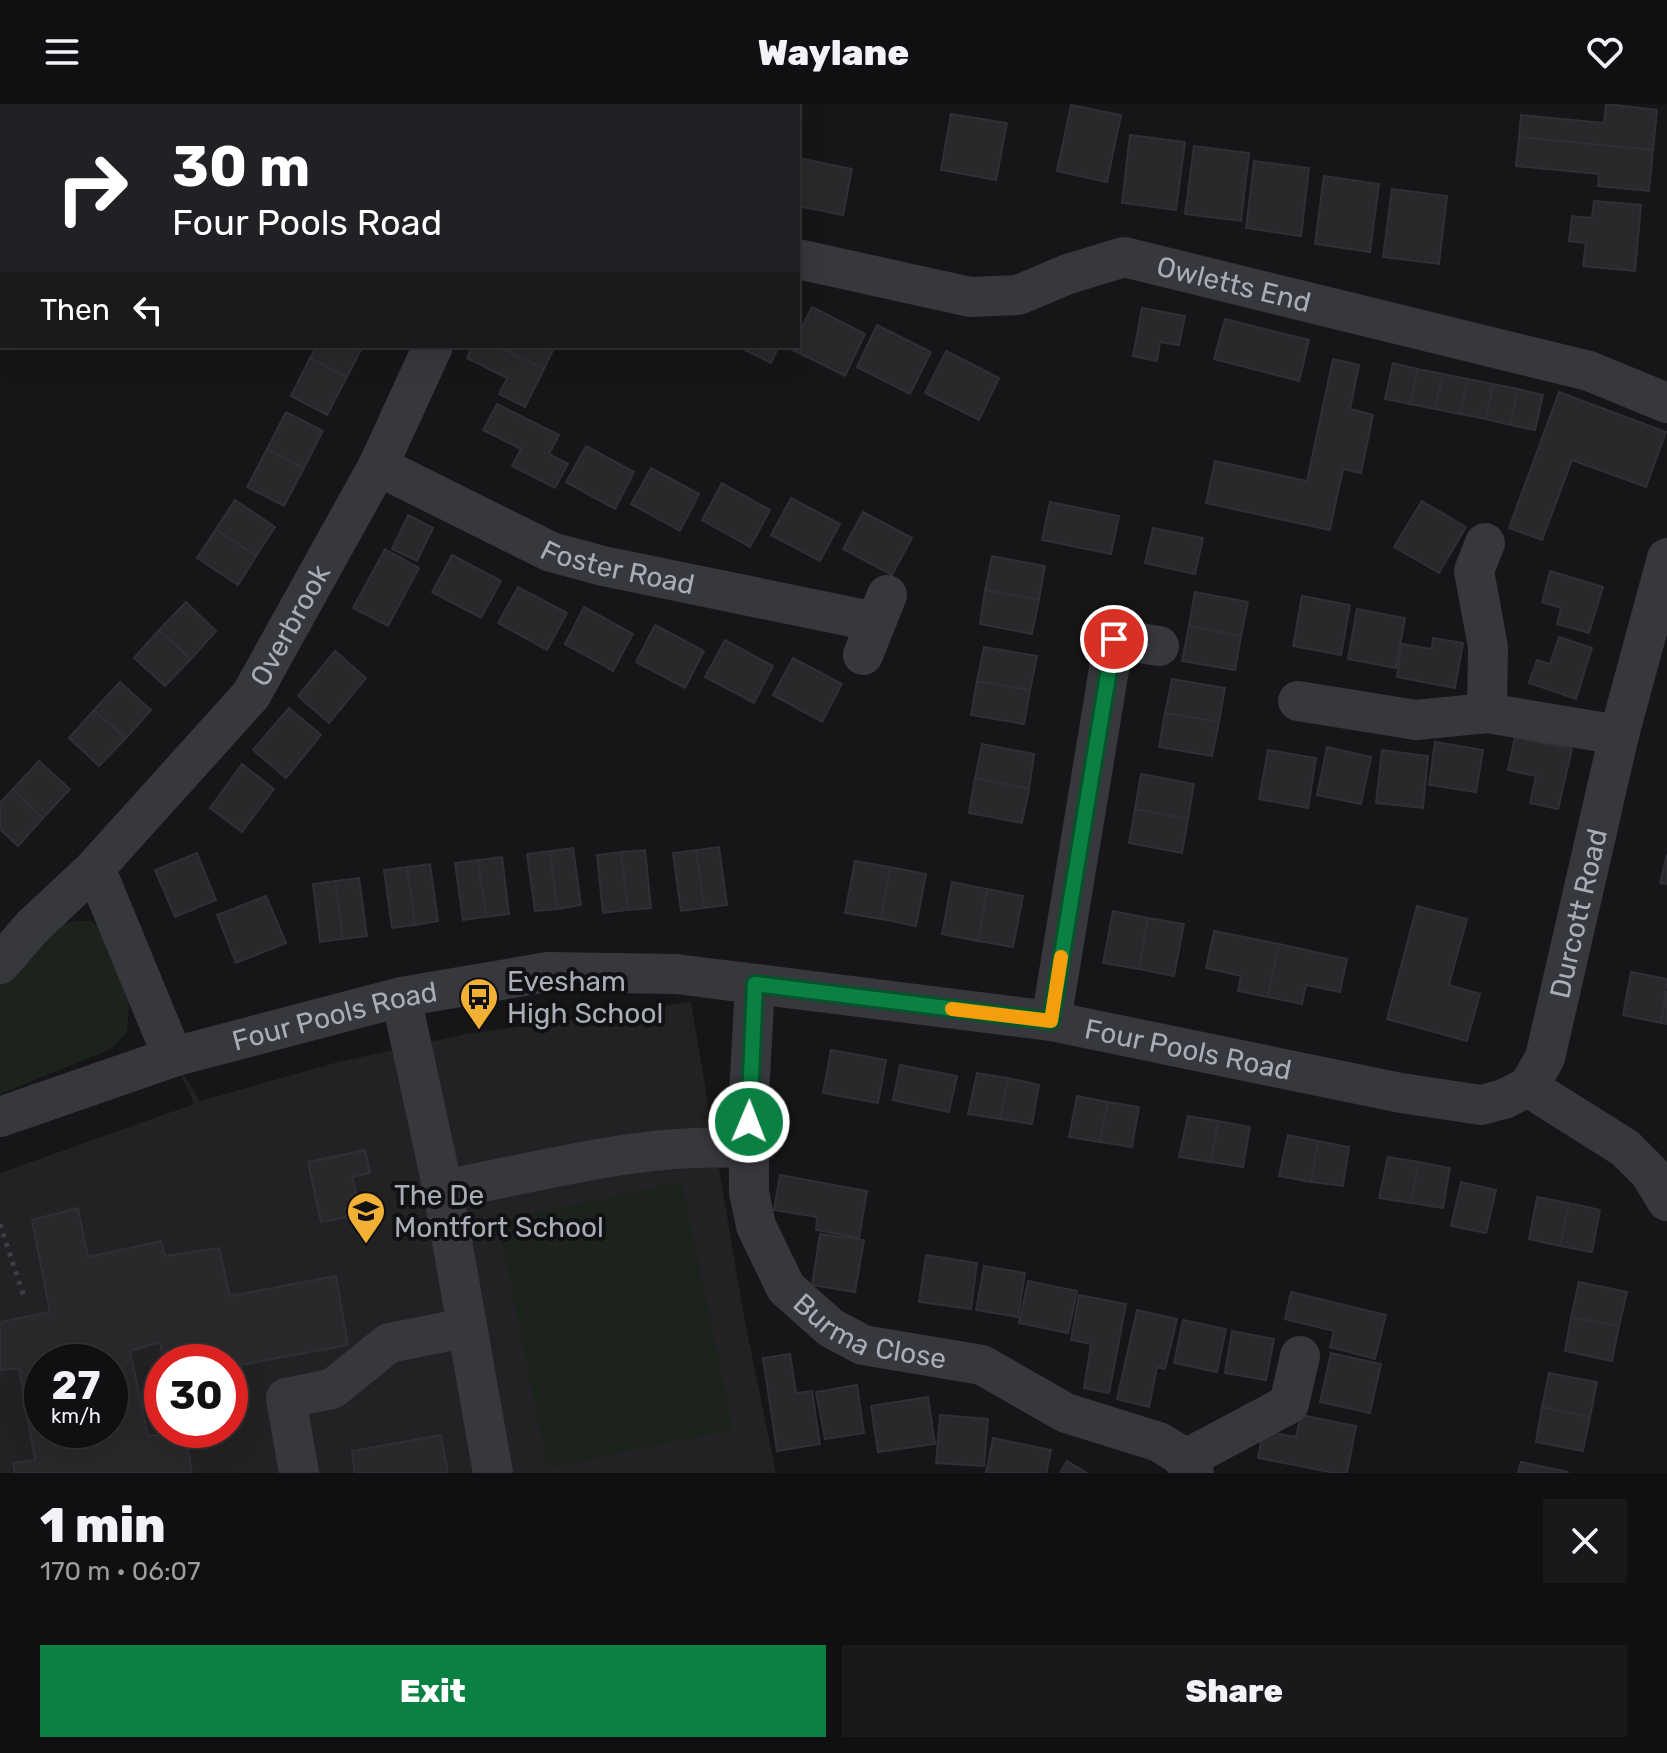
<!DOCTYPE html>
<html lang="en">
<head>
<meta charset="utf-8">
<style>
	:root { --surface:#101012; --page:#19191b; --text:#f1f3f6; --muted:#9c9d9f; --line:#303032; --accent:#0b8043 }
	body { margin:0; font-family:Rubik,sans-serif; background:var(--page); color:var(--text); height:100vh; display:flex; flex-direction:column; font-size:30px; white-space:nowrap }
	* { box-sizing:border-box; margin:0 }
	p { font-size:26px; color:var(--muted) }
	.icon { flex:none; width:44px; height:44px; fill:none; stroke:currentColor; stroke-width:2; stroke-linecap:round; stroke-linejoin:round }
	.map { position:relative; height:1369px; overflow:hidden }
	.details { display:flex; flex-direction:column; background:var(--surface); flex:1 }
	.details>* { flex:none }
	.hud { position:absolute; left:0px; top:0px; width:800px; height:244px; box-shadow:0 8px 32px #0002,0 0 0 2px var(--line); background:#202124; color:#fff; overflow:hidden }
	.speed { position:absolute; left:24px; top:1240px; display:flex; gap:16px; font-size:40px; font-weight:700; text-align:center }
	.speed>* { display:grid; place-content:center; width:104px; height:104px; border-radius:50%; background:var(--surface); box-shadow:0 8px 32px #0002,0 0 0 2px var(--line); line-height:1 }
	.speed small { font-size:20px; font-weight:400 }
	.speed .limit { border:12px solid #d22; background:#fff; color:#111 }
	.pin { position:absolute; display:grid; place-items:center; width:68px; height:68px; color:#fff; margin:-34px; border:4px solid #fff; border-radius:50%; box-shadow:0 2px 8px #0007 }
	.me { position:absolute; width:88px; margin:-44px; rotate:1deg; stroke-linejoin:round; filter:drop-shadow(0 0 6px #0008) }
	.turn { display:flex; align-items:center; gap:28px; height:168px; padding:0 40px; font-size:36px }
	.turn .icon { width:104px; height:104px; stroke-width:2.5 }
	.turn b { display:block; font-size:56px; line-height:68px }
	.then { display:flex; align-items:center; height:76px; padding:0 40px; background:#0003; gap:16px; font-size:30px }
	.round { display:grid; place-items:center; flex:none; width:84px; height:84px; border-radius:0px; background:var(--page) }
	.headline { display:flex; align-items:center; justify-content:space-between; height:136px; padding:0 40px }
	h1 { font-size:48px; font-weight:800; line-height:60px }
	.cta { display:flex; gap:16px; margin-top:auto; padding:16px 40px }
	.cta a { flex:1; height:92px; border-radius:0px; background:var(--accent); color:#fff; font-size:32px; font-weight:800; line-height:92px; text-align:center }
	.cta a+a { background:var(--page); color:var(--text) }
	header { display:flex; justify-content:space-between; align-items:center; height:104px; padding:0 40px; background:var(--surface); font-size:36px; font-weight:800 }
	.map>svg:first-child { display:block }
</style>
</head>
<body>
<header><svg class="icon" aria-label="menu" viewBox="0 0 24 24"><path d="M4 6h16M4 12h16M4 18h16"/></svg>Waylane<svg class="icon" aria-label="heart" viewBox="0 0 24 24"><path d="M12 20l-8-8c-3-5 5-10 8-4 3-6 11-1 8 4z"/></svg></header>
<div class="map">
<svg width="1667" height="1369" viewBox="0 0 1667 1369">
	<defs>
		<pattern id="forest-crowns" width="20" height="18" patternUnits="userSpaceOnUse" patternTransform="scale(2)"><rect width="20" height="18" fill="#1c231d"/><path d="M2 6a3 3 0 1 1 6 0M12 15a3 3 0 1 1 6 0" fill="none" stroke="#3a403c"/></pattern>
	</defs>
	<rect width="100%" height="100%" fill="#161618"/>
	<path fill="#222225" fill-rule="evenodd" d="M691,898L744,1213L776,1369H0V1069L194,1000L173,953L200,997L338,958L466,930ZM42,1258H110V1326H42ZM162,1258H230V1326H162Z"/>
	<path fill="#1c231d" d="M77,817H92L103,826L129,900L127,928L111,945L0,990V880L56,821Z
		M682,1078L733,1326L548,1364L497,1116Z"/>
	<path fill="url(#forest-crowns)" d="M2,0H98L2,2L0,203Z"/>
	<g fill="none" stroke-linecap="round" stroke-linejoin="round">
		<path stroke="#2c353c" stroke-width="10" d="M70,2V0
			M0,190L2,189"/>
	</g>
	<path fill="#29292c" stroke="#303034" stroke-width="2" fill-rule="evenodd" d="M414,0H453V2Z
		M1606,0L1657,6L1653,46L1519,33L1521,11L1604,19Z
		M1071,1L1121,11L1107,78L1057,67Z
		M951,10L1007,19L996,76L941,66Z
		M1130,31L1185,38L1176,106L1122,99Z
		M1519,33L1653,46L1649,87L1598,82L1599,70L1516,62Z
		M1194,42L1249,49L1241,117L1185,110Z
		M798,54L852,65L843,111L798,102Z
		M1254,57L1309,64L1301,132L1246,124Z
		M1324,72L1379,80L1370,148L1315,140Z
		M1392,85L1447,92L1439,160L1383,153Z
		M1594,97L1641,101L1635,167L1583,162L1586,139L1569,137L1572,112L1592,114Z
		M812,203L865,230L845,272L791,245L793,242H798V231Z
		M1142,204L1185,212L1179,241L1160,238L1157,257L1133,252Z
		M1225,215L1309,236L1299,277L1214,255Z
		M877,221L931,248L910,290L857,263Z
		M317,242H363L347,273L310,254Z
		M472,242H497L544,265L525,303L499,290L507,274L467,254Z
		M497,242H555L544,265Z
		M737,242H779L771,259Z
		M946,247L999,274L979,316L925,289Z
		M310,254L347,273L327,311L291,292Z
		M1333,255L1359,261L1350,305L1373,311L1361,369L1343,365L1330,426L1206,399L1215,357L1307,377Z
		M1393,259L1418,265L1410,300L1385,295Z
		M1418,265L1443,270L1435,305L1410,300Z
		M1443,270L1468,275L1460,310L1435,305Z
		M1468,275L1493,280L1486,315L1460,310Z
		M1493,280L1518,285L1510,321L1486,315Z
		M1518,285L1543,291L1535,326L1510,321Z
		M1559,288L1666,328L1646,383L1572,356L1542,436L1509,424Z
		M497,300L559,331L549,350L568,360L555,384L512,362L521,345L483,326Z
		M286,308L323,327L304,364L267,345Z
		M586,342L634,368L615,405L566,378Z
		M267,345L304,364L284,402L247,383Z
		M651,364L699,390L680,427L631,400Z
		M722,379L770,406L750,443L702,416Z
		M791,394L840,420L820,457L771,431Z
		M235,396L275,423L256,452L216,425Z
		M1422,397L1466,423L1439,469L1394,443Z
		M1050,398L1119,412L1111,450L1042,436Z
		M863,408L912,434L892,471L843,445Z
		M408,411L433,424L417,457L392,445Z
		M1153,424L1203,434L1195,470L1145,459Z
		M216,425L256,452L238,481L197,454Z
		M385,445L419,464L388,522L353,504Z
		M452,451L501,477L481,514L432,488Z
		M992,452L1045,462L1039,496L985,486Z
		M1550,467L1603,483L1589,529L1557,520L1561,504L1542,498Z
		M518,483L567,509L547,546L498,519Z
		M985,486L1039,496L1032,530L980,520Z
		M1195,488L1248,498L1241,532L1189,522Z
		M1302,492L1350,501L1341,551L1293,542Z
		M186,498L216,527L191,555L159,526Z
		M584,503L633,530L613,567L565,540Z
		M1357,505L1405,514L1396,564L1348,555Z
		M655,521L704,547L685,584L636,558Z
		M1189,522L1241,532L1235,566L1182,557Z
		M159,526L191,555L165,582L134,554Z
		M1559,533L1592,544L1576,595L1529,579L1537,556L1550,560Z
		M1433,534L1463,539L1455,584L1397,573L1402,540L1432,545Z
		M725,536L773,562L754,599L705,573Z
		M984,543L1037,552L1030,586L977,577Z
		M335,547L366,574L329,619L298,592Z
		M793,554L842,580L822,618L773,591Z
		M1172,575L1225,584L1219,618L1165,609Z
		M977,577L1030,586L1024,620L971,611Z
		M120,578L151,606L126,634L94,606Z
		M289,604L321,631L286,674L253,646Z
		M94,606L126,634L99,662L69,634Z
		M1165,609L1219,618L1212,652L1159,643Z
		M1515,633L1572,645L1558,705L1530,699L1536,672L1508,666Z
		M1435,638L1483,646L1476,688L1429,681Z
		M982,640L1034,650L1029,685L975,674Z
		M1327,643L1371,653L1361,700L1317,691Z
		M1268,646L1316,654L1308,704L1259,695Z
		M1382,646L1428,652L1423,704L1376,699Z
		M39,657L70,685L43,714L13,685Z
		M242,660L274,685L242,728L210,704Z
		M1141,670L1194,680L1188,715L1135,705Z
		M975,674L1029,685L1022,719L969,709Z
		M13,685L43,714L18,742L0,725V699Z
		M1135,705L1188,715L1182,749L1129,739Z
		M719,743L727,801L704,804L696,746Z
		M573,744L581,801L557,805L550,747Z
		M645,746L651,804L628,806L621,748Z
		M696,746L704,804L681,807L673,749Z
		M550,747L557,805L535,807L527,750Z
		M621,748L628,806L603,809L597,751Z
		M197,749L216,796L175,813L155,766Z
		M1667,750V780L1660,779Z
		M502,753L509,810L486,813L478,756Z
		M478,756L486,813L463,816L455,759Z
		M855,757L890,763L881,815L845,809Z
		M430,760L438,817L415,821L407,763Z
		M407,763L415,821L392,824L384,766Z
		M890,763L926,770L916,822L881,815Z
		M359,774L367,832L343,835L335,777Z
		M335,777L343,835L320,838L313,780Z
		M952,778L987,785L978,837L942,830Z
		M987,785L1023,792L1013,843L978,837Z
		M266,792L286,839L236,859L217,811Z
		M1417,802L1467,815L1449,881L1480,890L1467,937L1387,915Z
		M1113,807L1148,814L1139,865L1103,859Z
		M1148,814L1184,820L1174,872L1139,865Z
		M1214,827L1279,840L1268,893L1238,887L1241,872L1206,864Z
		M1279,840L1347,855L1340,888L1306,881L1302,900L1268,893Z
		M1631,868L1667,875L1661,919L1623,911Z
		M1667,887V920L1661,919Z
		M831,946L886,956L878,999L823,989Z
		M900,961L957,972L949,1008L893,996Z
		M977,969L1008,974L1000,1015L968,1010Z
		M1008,974L1039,981L1032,1020L1000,1015Z
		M1077,992L1108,998L1100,1038L1069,1033Z
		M1108,998L1139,1003L1132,1043L1100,1038Z
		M1188,1012L1218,1017L1211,1058L1179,1053Z
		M1218,1017L1250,1023L1243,1063L1211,1058Z
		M1288,1031L1318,1037L1311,1078L1279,1072Z
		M1318,1037L1349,1043L1343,1082L1311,1078Z
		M365,1046L370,1069L352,1073L361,1110L321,1118L308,1058Z
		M1388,1053L1419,1058L1411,1099L1379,1094Z
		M1419,1058L1450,1064L1443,1104L1411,1099Z
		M780,1071L867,1087L859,1134L816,1126L817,1113L774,1106Z
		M1461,1078L1496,1086L1486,1129L1451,1122Z
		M1537,1093L1569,1099L1560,1142L1529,1135Z
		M1569,1099L1600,1106L1592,1148L1560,1142Z
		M78,1104L88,1153L161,1137L165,1152L219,1144L230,1192L336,1172L348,1241L230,1263V1258H164L160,1238L130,1247L148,1332L185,1328L192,1369H15L13,1359L35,1356L19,1264L0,1266V1218L50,1208L32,1116ZM42,1258H110V1326H42Z
		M820,1130L864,1136L855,1188L812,1181Z
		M926,1151L977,1159L971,1205L919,1198Z
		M984,1162L1025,1169L1018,1213L976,1206Z
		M1028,1177L1077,1187L1068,1229L1019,1219Z
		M1579,1178L1627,1188L1619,1222L1571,1213Z
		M1291,1188L1386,1211L1375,1255L1330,1243L1334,1227L1285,1215Z
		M1079,1191L1126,1200L1109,1289L1084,1284L1091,1240L1071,1236Z
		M1137,1206L1177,1215L1165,1265L1157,1263L1149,1303L1117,1295Z
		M1571,1213L1619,1222L1612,1257L1565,1247Z
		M1183,1216L1226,1225L1217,1268L1174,1259Z
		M1232,1227L1274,1235L1266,1276L1225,1269Z
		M1331,1249L1381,1260L1370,1309L1320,1298Z
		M790,1250L796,1289L812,1287L820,1340L777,1347L763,1254Z
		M1549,1269L1597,1278L1590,1313L1542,1303Z
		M857,1281L864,1329L825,1335L816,1288Z
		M928,1293L935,1340L878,1348L871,1302Z
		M1542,1303L1590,1313L1583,1347L1536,1338Z
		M940,1311L988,1315L984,1362L936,1359Z
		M1301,1311L1356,1322L1347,1369H1335L1258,1354L1263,1327L1296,1333Z
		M441,1331L448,1369H355L352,1347Z
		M993,1334L1051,1346L1046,1369H986Z
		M1067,1357L1087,1369H1060Z
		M1521,1358L1568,1368V1369H1518Z"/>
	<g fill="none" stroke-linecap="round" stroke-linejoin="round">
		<path stroke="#3d3f44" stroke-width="5" stroke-dasharray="4 6" stroke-linecap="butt" d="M57,2V0
			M0,161L2,159
			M0,1120L24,1193"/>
		<g stroke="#37383d" stroke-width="40">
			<path d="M527,2L528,0"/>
			<path id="s1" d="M798,155L970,193L1018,191L1068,170L1124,153L1589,267L1667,299"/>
			<path id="s2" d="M378,362L551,448L603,462L876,518"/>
			<path d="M1485,439L1474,467L1488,543L1487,609"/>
			<path d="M863,551L887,491"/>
			<path d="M1298,597L1416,616L1487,609L1619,631"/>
			<path d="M95,764L173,953"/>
			<path id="s3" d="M0,860L33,822L95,764L251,591L378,362L433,242"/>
			<path id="s4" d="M755,880L749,992V1088L756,1122L786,1184L831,1224L863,1241L982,1261L1066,1309L1159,1338L1180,1351L1194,1369"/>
			<path d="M401,893L443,1086L493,1369"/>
			<path d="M1051,917L1114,535L1159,542"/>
			<path id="s5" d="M1528,983L1545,954L1619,631L1667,454"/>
			<path d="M1528,983L1625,1044L1650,1069L1667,1097"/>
			<path id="s6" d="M0,1013L173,953L401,893L548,868L676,870L1051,917L1401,989L1481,1001L1504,995L1528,983"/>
			<path d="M443,1086C539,1068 652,1036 749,1045"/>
			<path d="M1184,1356L1289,1300L1300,1252"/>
			<path d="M299,1369L286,1294L332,1285L389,1239L465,1224"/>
		</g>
	</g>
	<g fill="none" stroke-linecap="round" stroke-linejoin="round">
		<g stroke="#07532c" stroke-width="20">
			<path id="route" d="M749,1018L755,880L1051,917L1114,535"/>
		</g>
		<use href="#route" stroke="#0b8043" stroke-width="14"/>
		<path stroke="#f59e0b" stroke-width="14" d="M952,905L1051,917L1061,853"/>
	</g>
	<defs>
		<g id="bus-pin" transform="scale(2)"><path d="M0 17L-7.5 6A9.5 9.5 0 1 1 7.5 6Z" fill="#f2b134" stroke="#111113"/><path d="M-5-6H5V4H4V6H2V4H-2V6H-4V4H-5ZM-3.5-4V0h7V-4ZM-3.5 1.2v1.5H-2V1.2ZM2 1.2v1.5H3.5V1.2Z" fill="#111"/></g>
		<g id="school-pin" transform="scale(2)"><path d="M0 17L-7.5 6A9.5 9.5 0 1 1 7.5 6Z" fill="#f2b134" stroke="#111113"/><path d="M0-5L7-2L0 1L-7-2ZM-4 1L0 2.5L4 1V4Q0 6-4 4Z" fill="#111"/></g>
	</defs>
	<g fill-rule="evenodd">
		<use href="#bus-pin" x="479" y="893"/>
		<use href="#school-pin" x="366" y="1107"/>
	</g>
	<g text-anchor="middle" stroke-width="8" stroke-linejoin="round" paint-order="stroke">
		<g font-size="28" fill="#a8adb8" stroke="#111113">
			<text dy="10" stroke="none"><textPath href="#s1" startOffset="450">Owletts End</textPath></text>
			<text dy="10" stroke="none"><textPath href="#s2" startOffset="262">Foster Road</textPath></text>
			<text dy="10" stroke="none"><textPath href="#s3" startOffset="448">Overbrook</textPath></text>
			<text dy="10" stroke="none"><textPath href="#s5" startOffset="182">Durcott Road</textPath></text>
			<text dy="10" stroke="none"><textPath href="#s6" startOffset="350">Four Pools Road</textPath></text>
			<text dy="10" stroke="none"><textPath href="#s6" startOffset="1214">Four Pools Road</textPath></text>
			<text dy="10" stroke="none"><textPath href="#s4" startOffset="410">Burma Close</textPath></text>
		</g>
		<g font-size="28" fill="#a8adb8" stroke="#111113" text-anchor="start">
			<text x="507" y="887">Evesham<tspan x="507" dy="32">High School</tspan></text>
			<text x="394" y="1101">The De<tspan x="394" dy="32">Montfort School</tspan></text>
		</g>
	</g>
</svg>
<div class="speed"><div>27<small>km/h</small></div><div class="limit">30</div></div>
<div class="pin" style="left:1114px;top:535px;background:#d93025"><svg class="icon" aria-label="arrive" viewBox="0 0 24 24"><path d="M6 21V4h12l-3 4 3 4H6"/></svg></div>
<svg class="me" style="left:749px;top:1018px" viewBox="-20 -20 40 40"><circle r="17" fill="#0b8043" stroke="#fff" stroke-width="3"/><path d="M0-11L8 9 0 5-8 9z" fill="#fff"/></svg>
<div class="hud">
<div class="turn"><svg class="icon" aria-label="right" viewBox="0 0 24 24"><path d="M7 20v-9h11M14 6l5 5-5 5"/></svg><div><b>30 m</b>Four Pools Road</div></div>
<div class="then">Then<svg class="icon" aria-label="left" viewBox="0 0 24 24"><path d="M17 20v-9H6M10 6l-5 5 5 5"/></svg></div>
</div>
</div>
<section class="details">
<div class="headline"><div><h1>1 min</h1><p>170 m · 06:07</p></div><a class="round"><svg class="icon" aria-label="close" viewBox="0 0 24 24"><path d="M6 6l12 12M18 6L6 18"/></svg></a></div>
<div class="cta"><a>Exit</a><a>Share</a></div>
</section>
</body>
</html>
